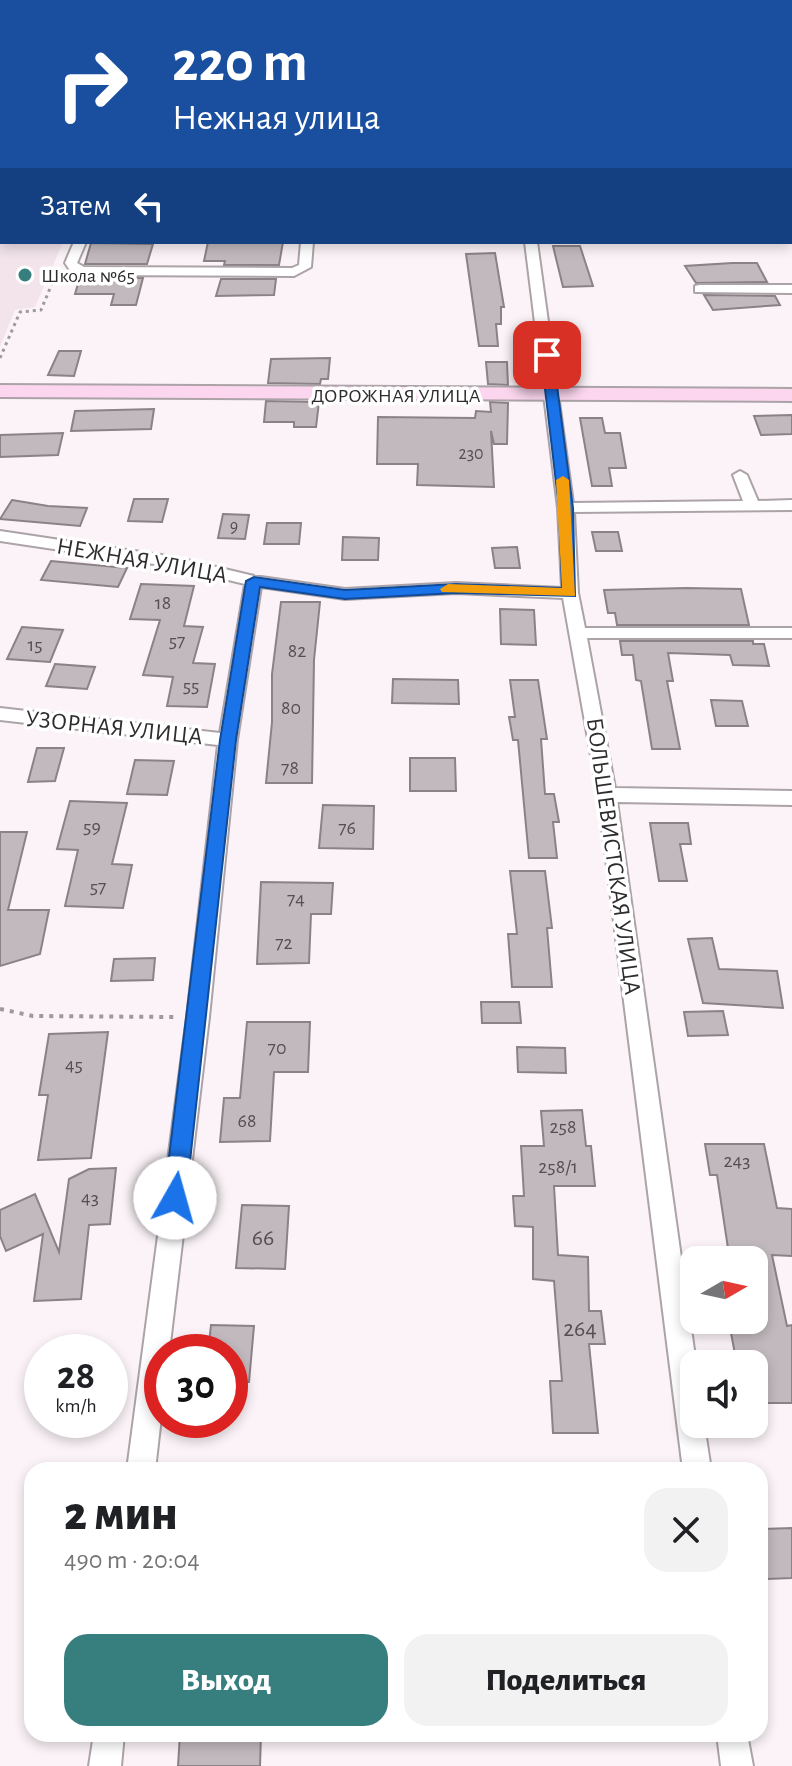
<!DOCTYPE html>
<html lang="ru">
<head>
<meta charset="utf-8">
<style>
	:root { --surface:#fff; --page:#f2f2f2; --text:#202124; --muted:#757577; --accent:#367f7e }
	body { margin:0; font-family:"Alegreya Sans",sans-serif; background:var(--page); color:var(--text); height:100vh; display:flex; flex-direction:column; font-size:30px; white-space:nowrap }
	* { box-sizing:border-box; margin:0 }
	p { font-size:26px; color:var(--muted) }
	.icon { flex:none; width:44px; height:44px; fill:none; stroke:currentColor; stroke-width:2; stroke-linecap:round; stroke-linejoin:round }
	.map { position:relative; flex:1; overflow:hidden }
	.drawer { position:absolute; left:24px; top:1462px; width:744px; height:280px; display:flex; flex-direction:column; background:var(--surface); border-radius:24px; box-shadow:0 4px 12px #0003 }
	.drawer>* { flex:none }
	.top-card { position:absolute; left:0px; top:0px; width:792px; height:244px; box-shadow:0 4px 12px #0003; background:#1a4fa0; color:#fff; overflow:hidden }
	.needle { width:52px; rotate:81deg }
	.controls { position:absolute; left:680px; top:1246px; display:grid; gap:16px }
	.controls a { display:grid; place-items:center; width:88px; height:88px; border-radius:16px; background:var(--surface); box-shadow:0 4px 12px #0003; font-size:40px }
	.speed { position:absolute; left:24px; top:1334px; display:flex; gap:16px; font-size:40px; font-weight:700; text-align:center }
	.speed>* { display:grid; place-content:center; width:104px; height:104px; border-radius:50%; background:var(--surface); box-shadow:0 4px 12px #0003; line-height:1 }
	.speed small { font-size:20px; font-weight:400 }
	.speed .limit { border:12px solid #d22; background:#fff; color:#111 }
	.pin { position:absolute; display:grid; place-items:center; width:68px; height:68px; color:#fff; margin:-34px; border-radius:16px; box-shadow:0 4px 12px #0006 }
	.me { position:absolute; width:88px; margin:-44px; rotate:7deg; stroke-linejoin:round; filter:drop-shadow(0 0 6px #0008) }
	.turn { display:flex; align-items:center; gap:28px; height:168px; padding:0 40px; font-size:36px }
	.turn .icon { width:104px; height:104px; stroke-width:2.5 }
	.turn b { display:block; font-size:56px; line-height:68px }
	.then { display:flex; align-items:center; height:76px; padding:0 40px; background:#0003; gap:16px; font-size:30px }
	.round { display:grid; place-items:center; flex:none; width:84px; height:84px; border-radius:24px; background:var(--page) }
	.headline { display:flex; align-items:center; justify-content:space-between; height:136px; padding:0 40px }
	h1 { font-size:48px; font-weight:800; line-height:60px }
	.action { display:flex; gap:16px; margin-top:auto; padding:16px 40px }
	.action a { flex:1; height:92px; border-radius:24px; background:var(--accent); color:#fff; font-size:32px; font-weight:800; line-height:92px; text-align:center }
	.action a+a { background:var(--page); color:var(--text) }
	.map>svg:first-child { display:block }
</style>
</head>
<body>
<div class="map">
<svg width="792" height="1766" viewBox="0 0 792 1766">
	<rect width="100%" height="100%" fill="#fbf3f7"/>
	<path fill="#f3e4ec" d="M0,197L2,242H63L35,307L15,310L0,347Z"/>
	<path fill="#c1b9bd" stroke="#8a8286" stroke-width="2" d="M208,242H283L279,265H224L225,261H204Z
		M91,243L153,244L147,264H85Z
		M553,246H580L593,286L563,287Z
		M495,253L504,307H501V324H496L498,346H479L466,254Z
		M732,263H757L767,282L696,283L685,266Z
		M80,277L84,278H143L136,305H111L114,294H75Z
		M221,279H276L274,295L216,296Z
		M704,295L775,296L780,305L713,310Z
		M59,351H81L74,376L48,375Z
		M330,358L328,379H321L320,384L268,383L271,359Z
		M486,362H507L508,385L488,384Z
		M266,401L319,402L316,427H294V422H264Z
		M490,402L508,403L507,444H494L491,431L494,487L417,485L418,464H377L378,417L475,418L476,411L491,412Z
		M154,409L151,429L71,431L75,411Z
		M792,415V434L761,435L754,416Z
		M580,418H602L605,433H620L626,468H609L612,486H592Z
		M63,433L58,455L0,457V435Z
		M134,499H168L162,522L128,521Z
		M12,500L48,506L87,508L80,526L0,519Z
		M223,514L249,515L245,539L218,538Z
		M267,523H301L299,544H264Z
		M592,532H618L622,551H596Z
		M343,537L379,538L378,560H342Z
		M517,547L520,568H495L492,548Z
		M51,561L127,568L118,587L41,580Z
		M141,584L194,586L184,626L203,627L193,663L215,664L207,707L167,706L173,677L143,675L160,620L130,619Z
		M686,588L741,589L749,625H617L615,613H608L604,590Z
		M281,602H320L314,660L312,783H266L272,722V674Z
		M500,609L534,610L536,645L501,644Z
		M22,627L63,630L50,662L7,659Z
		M620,641H753V644H764L769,666L733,665L730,655L668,653L673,681H667L680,749H652L641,681L636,680L633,655H622Z
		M55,664L95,667L87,689L46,686Z
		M393,679L458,680L459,704L392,703Z
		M510,680H538L547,739H541L545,794H554L559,822H553L557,858H529L518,740H513L509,717H515Z
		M711,700L742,701L748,726H716Z
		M37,748H64L55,781L28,782Z
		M410,758H455L456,791H410Z
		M135,760L174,761L167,795L127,794Z
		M70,801L127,803L112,864L132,865L123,908L65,906L78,850L57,849Z
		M323,805L374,806L373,849L319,848Z
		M650,823H688L691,844H680L687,881H659Z
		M0,832H27L8,910H49L40,954L0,966Z
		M510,871H545L552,928H547L552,987H512L508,934H517Z
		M261,882L333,883L331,914H311L309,963L257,964Z
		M712,938L719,969L777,971L783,1008L703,1003L688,939Z
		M155,958L153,980L111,981L114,959Z
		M481,1002H519L521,1023H482Z
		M723,1011L728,1035L688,1036L684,1012Z
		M247,1022H310L308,1072H274L270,1141L220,1142L224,1098H240Z
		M108,1032L91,1158L38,1160L48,1095H39L49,1034Z
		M517,1047L565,1048L566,1073L518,1072Z
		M582,1110L586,1146H591L595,1186H554L558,1255L588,1257L589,1311H601L605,1344H589L598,1433H553L550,1381H562L554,1281L533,1279V1227L515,1226L513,1196H524L521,1146H544L541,1111Z
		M705,1144H764L777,1208L792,1209V1256L772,1255L787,1326L792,1325V1403H754V1359H736L730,1328L754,1327V1255H729L717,1175H710Z
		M116,1168L110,1224L89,1225L81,1299L34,1301L43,1234L6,1251L0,1236V1210L35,1194L59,1252L69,1179L89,1169Z
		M242,1205L289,1206L285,1269L236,1268Z
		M211,1325L254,1326L249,1382H230V1352H208Z
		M792,1528V1578L767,1579L760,1529Z
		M180,1734H261L260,1766H178Z"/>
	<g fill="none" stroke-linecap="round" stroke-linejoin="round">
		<g stroke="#aba3a8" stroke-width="4">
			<path id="street" d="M207,0H215V2H207Z
				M493,0H501L502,2H494Z
				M627,0H635L636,2H628Z
				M0,9H2V15H0Z
				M792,11V17L790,18V12Z
				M790,38H792V44H790Z
				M790,69H792V75H790Z
				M790,100H792V106H790Z
				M0,142H2L0,152Z
				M790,144H792V150H790Z
				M0,190H2V196H0Z
				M790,201H792V207H790Z
				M74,242H86L77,263L84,267L292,268L299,265L301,242H313L311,267L294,276L84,275L71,272L65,263Z
				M525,242H537L573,503L743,501L733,475L740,471L747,475L758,501L792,500V510L574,512L578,593L585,628H792V638H587L615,788L792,791V805L617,802L696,1364L694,1424H704L711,1470H683L598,795L563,598L456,593L345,599L261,587L237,740L209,1017L169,1352H162V1409L155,1470H127L187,1017L218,745L0,720V708L220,733L245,584L174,567L0,541V531L174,557L254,576L345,589L456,583L562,588L558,508Z
				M699,285H792V293L695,292V286Z
				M94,1734H124L121,1766H89Z
				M717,1734H747L753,1766H721Z"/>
		</g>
		<g stroke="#aba3a8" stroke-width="4">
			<path id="secondary" d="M0,385L792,389V401L0,397Z"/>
		</g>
		<path stroke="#9e999c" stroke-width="3" stroke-dasharray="3 4" stroke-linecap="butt" d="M0,358L20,312L41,310L56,274"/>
		<path stroke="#9e999c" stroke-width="4" stroke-dasharray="4 6" stroke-linecap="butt" d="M0,1009L33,1016L176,1017"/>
		<use href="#street" fill="#fff" fill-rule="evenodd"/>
		<use href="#secondary" fill="#fbd6ee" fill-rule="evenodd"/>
	</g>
	<path fill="#1a73e8" stroke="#114b97" stroke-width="2" d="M547,351L553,355L573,508L575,596L456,593L345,599L260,587L236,740L186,1198L183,1205L175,1208L168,1205L164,1198L220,740L246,581L254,577L345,590L456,584L562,588L559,508L541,355Z"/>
	<path fill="#f59e0b" d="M563,476L569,480L575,596L442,592L440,589L448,584L562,588L556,480Z"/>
	<circle fill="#367f7e" stroke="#fff" stroke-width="3" cx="25" cy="275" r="8"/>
	<g text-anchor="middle" stroke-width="7" stroke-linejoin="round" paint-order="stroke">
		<g font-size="18" fill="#544f52">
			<text x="471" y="459">230</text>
			<text x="234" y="532">9</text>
		</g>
		<g font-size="20" fill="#2f2c2e" stroke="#fff" text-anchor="start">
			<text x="41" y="282">Школа №65</text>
		</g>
		<g font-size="20" fill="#2f2c2e" stroke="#fff">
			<text x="396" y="402">ДОРОЖНАЯ УЛИЦА</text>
		</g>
		<g font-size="20" fill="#544f52">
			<text x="163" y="609">18</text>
			<text x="177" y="647">57</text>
			<text x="35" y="651">15</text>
			<text x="297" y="657">82</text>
			<text x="191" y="692">55</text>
			<text x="291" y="714">80</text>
			<text x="290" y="774">78</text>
			<text x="92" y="833">59</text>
			<text x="347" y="834">76</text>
			<text x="98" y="893">57</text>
			<text x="296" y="905">74</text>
			<text x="284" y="949">72</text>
			<text x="277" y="1054">70</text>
			<text x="74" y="1071">45</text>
			<text x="247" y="1127">68</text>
			<text x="563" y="1133">258</text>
			<text x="737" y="1167">243</text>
			<text x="558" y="1173">258/1</text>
			<text x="90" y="1204">43</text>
		</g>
		<g font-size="24" fill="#2f2c2e" stroke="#fff">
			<text transform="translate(142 560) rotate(10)" y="8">НЕЖНАЯ УЛИЦА</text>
			<text transform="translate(114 727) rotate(6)" y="8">УЗОРНАЯ УЛИЦА</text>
			<text transform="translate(614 856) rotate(82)" y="8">БОЛЬШЕВИСТСКАЯ УЛИЦА</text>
		</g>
		<g font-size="24" fill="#544f52">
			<text x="263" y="1245">66</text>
			<text x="580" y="1336">264</text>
		</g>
	</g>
</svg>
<div class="controls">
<a><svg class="needle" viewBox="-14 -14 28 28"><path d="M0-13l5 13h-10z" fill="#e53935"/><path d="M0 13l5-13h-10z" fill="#757577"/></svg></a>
<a><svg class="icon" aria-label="sound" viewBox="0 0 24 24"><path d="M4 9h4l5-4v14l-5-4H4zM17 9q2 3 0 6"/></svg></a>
</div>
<div class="speed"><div>28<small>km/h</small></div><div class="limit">30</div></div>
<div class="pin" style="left:547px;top:355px;background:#d93025"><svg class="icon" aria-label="arrive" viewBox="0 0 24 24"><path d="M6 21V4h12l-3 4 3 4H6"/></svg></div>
<svg class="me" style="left:175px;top:1198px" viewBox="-20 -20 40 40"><circle r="19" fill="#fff"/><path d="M0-13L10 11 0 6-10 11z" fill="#1a73e8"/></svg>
<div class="top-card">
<div class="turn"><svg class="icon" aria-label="right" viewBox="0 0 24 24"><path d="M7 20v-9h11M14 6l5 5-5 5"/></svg><div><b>220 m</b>Нежная улица</div></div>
<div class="then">Затем<svg class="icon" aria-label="left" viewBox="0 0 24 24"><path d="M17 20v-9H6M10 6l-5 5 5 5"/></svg></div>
</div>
<section class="drawer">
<div class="headline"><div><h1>2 мин</h1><p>490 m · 20:04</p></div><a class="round"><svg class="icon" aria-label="close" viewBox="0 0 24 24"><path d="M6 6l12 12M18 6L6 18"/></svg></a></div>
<div class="action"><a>Выход</a><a>Поделиться</a></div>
</section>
</div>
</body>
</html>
